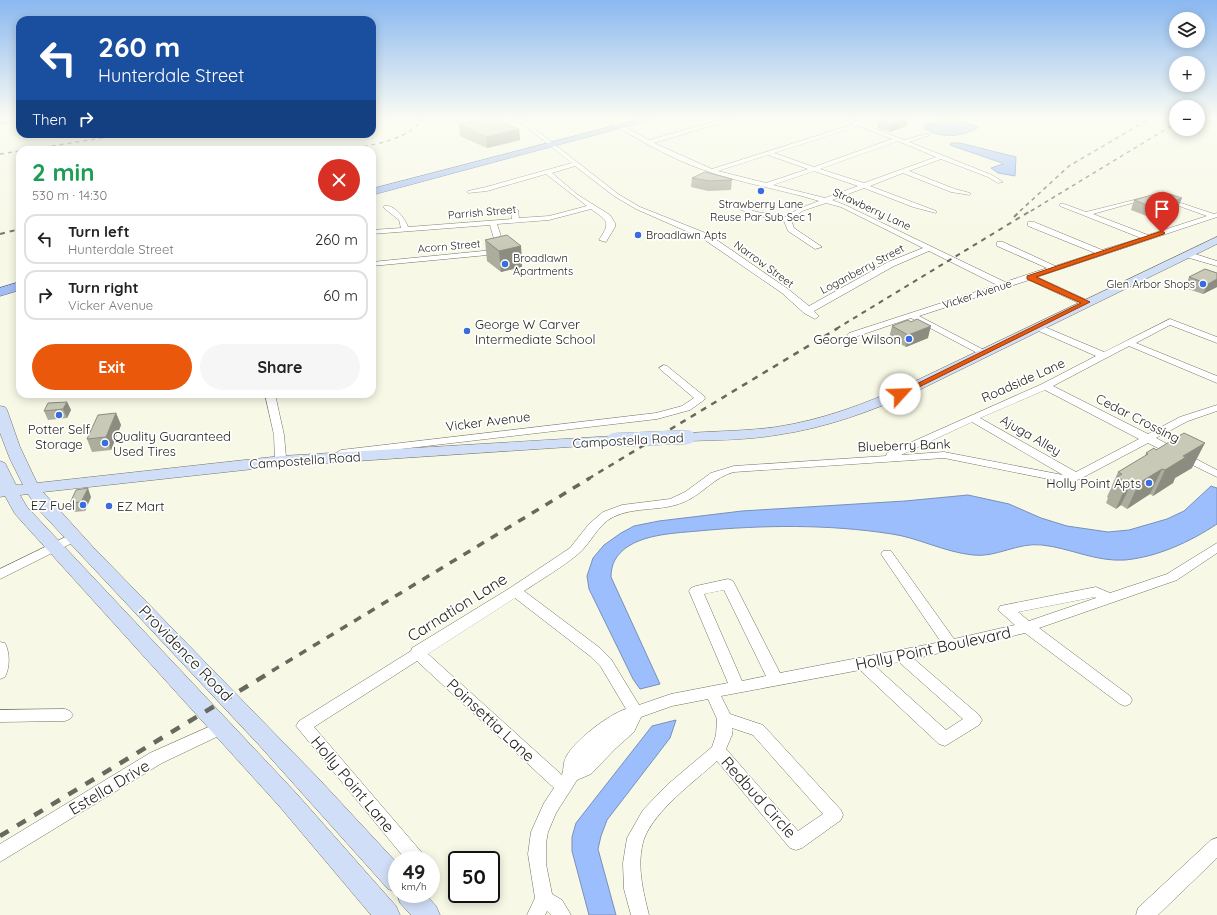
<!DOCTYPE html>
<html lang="en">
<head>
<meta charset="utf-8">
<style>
	:root { --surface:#fff; --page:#f6f6f6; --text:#222; --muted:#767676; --line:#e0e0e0; --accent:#ea580c }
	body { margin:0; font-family:Quicksand,sans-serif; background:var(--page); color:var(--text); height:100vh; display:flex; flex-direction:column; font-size:15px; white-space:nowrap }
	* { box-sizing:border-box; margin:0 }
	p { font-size:13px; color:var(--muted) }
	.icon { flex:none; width:22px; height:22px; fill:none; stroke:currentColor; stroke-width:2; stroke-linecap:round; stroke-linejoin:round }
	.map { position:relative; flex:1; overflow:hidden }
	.details { position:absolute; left:16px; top:146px; width:360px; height:252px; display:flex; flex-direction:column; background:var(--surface); border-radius:12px; box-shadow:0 2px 10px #0003 }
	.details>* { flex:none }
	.guide { position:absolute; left:16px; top:16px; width:360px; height:122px; border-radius:12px; box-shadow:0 2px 10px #0003; background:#1a4fa0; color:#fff; overflow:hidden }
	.fabs { position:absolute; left:1169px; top:12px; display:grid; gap:8px }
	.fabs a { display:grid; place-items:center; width:36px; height:36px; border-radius:50%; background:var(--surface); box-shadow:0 2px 10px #0003; font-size:20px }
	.speed { position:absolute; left:388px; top:851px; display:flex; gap:8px; font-size:20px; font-weight:700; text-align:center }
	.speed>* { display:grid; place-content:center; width:52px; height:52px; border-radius:50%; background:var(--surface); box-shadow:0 2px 10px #0003; line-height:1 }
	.speed small { font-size:10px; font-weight:400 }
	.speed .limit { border:2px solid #111; border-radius:6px; background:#fff; color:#111 }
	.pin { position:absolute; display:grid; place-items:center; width:34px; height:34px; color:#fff; margin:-41px -17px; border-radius:50% 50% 50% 0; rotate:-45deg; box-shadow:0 0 4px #0007 }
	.pin .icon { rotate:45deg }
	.me { position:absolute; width:44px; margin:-22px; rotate:65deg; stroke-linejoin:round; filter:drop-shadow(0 0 3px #0008) }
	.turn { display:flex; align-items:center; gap:14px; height:84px; padding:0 16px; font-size:18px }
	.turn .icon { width:52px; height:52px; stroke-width:2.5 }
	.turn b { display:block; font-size:28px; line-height:34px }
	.then { display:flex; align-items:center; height:38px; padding:0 16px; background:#0003; gap:8px; font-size:15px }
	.round { display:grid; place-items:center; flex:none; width:42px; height:42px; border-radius:21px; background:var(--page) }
	.head { display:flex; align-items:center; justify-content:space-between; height:68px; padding:0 16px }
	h1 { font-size:24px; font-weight:700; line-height:30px; color:#1e9e55 }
	.cta { display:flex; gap:8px; margin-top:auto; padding:8px 16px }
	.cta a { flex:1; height:46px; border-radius:24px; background:var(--accent); color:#fff; font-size:16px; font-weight:700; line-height:46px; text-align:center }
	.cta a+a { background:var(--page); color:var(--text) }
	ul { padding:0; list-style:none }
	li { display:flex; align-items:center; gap:12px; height:50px; margin:0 8px 6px; padding:0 8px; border:2px solid var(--line); border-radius:12px }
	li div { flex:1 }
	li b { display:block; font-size:15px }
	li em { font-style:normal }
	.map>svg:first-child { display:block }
</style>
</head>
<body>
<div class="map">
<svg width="1217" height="915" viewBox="0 0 1217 915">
	<rect width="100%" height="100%" fill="#f7f8e5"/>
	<path fill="#9dbefd" stroke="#7890ba" d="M946,119L964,122L979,127C963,137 941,139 924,128L925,125Z
		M951,143H960L1016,157L1015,176L998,173L991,168L1003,164L1002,163L950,145Z
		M1211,486L1217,488V524C1190,542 1157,557 1125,560C1096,562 1070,548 1042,545C1018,542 996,558 973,555C944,552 919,538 892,534C828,524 763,525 698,531C676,533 646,534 627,547C616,555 611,564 611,577L660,684L640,689L633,679L589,589L587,576L593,558L604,545L621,533L634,526L659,521L742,511L905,501L968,495L1009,504L1041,518L1067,526L1108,532L1129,530L1167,519L1184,511Z
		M676,720L670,738L607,820L601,836L598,849L616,915H589L572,851V837L576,823L652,726Z"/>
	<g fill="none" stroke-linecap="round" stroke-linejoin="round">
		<g stroke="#737463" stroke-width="1">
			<path id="street" d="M515,118H521L618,194L640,207L708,234L788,289L809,306L888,262L923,248L841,207L826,203L802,211L791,220L794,228L822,247L815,249L788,231L784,221L754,215L739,209L742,207L757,212L786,217L798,209L819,201C780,189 739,183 701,169C670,158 642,141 613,125V123H617L649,140L728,118H737L654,143L712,169L854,124L841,118H849L904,140L930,133V135L909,142L992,175L1003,182L998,183L988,177L941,159L909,171L955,189L970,193V195L951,192L903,173L870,186L936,211V213L913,207L864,188L832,200L845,205L1005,282L1047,268L997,246V242H1003L1055,266L1095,253L1028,226V222H1034L1102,250L1141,238L1060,206V204H1064L1086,212L1150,196V198L1093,214L1148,235L1207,216L1165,201V199H1169L1214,214L1217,213V217L1037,277L1089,301V305H1083L1029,280L919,316L986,351L988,353L983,356L911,318L855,337H849L847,335L849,333L997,285L929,251L894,266L814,311L819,316L815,319L804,313L782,293L702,238L636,209L614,196L575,166L552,173L578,195L610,215L615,223V227L606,242L599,240C611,222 608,221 591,209L549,220L497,224L504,246L498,254L372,266V262L493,250L496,246L490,225L372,234V230L401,228L399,220L384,208V206C394,204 405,218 408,227L512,219V210L515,208L518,210L519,218L549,216L587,206L546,174L487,191L468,193V191L486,187L572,163ZM859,126L892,139L814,167L774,153ZM898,141L936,157L864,183L820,169ZM768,155L808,169L766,183L718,171ZM814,171L858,186L825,198L773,185Z
				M1186,253H1192L1217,261V266L1186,257Z
				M1170,319L1217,337V343L1170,325L1136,343L1217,376V383L1129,346L1053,386L1148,434L1180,417L1217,405V411L1188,421L1156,438L1217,470V477L1148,443L1080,479L1068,483L944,458L734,472C714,477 703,494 684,502C662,512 635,506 613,517C597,525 591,544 577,555C561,568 542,579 524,591L600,648L611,659L639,705L671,694L728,683L689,591L691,588L696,586L728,579L733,581L780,673L941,642L883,557L881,554L883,551H891L954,639L1015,625L998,610L1000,606L1096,587L1110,593L1167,574L1217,543V553L1177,580L1039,628L1130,696L1132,700L1130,704L1125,706L1120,704L1025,633L914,659L979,715L982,720L979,725L945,746L939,744L860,670L721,696L730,714L763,725L841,810L843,815L841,820L802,848L796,850L790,848L717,761C694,782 655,810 644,839C636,864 643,891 649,915H631L624,889L623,863L627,838L643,810L667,785L712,747L716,735L717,719L708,699L672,706L641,717L634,732L615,749L591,774L577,780L556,813L548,832L546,843V864L552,894L562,900L571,915H551L547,911L545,915H527L535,898L528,854L531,832L544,803L554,788L417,661L314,727L423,854L426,860H406L296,726L299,721L411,651L412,648L510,588L570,548L589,524L603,512L622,505L670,499L685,492L711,473L734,466L886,456L887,453L1042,384L1096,356L1034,329V325H1040L1104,352ZM1045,390L1139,439L1076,472L980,418ZM972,422L1063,475L944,452L901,455ZM724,590L766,676L742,681L704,594ZM1095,597L1096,598L1029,621L1018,612ZM515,598L590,656L601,667L626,709C609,714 574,741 566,757C563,762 564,769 562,775L428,654ZM899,662L963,719L946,730L876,667ZM732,728L753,735L823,814L798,831L726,749L732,735Z
				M664,365L667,366L704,396L705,398L704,400L690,410L657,419L341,456L336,453L341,450L656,413L682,406L694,398L661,370L659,368Z
				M265,394H275L284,435L286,457L295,458L297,460L295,462L281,464L275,461L274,435Z
				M74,533L78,534L80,537L78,540L0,579V569Z
				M0,642L5,643C10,653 10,667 5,677L0,679Z
				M65,709L70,711L73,715L70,719L65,721L0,722V710Z
				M222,721L227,722L230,727L227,732L162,763L0,862V844L150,753Z
				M1217,838V858L1158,915H1136L1138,908L1211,840Z"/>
		</g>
		<g stroke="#737463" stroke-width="1">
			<path id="secondary" d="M11,118H20V121L0,124V120Z
				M1217,237V244L917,391C872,411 826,428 777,435C747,440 718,440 688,441L683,440L681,437L683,434L688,433C717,431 747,431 776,427C822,420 865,404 907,385Z
				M0,406L5,407L7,410L20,447L37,483L281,456L614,436L619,437L621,440L619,443L614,444L281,466L43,492L93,547L318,778L397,863V893L388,889L258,744L37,508L28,494L20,495L27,507L296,793L396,906L400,915H371L280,807L15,514L5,496L0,497V461L5,463L16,485H23L10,459L0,433Z
				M397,893L425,894L436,906L440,915H411L400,903Z"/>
		</g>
		<g stroke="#4e6aa1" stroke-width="1">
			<path id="primary" d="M644,118H658L372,195V189Z
				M20,282V290L0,296V288Z"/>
		</g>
		<use href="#street" fill="#fff" fill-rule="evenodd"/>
		<use href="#secondary" fill="#d1def8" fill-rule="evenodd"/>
		<use href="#primary" fill="#a3bcf1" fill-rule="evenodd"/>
		<path stroke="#68695e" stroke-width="1.5" stroke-dasharray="4 4" stroke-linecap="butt" d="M28,150L126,134
			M348,150C373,144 408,141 423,118
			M0,154L20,151
			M1020,211L1069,166L1151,118
			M1031,211L1176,123"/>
		<path stroke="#68695e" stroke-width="2" stroke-dasharray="5 5" stroke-linecap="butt" d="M1014,217L1021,210
			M0,234L20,229
			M836,329L1032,210"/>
		<path stroke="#68695e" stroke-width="2.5" stroke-dasharray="6 6" stroke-linecap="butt" d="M588,479L838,328"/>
		<path stroke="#68695e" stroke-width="3.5" stroke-dasharray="8 8" stroke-linecap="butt" d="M272,671L590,478"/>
		<path stroke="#68695e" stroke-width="4.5" stroke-dasharray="10 10" stroke-linecap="butt" d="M0,836L274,670"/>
		<g stroke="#737463" stroke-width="14" stroke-linecap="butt">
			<path id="secondary-bridge" d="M614,440L688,437"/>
		</g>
		<use href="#secondary-bridge" stroke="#d1def8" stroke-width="14"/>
	</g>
	<path fill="#acad9d" d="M908,118L907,126L890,132L877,128L879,119Z
		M459,125L519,129L520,140L487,148L460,136Z
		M692,178L732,179L731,190L708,191L691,187Z
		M1134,200L1178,208L1149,217L1131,210Z
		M485,240L521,246L522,267L501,272L487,261Z
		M1217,273V287L1203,294L1185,288L1189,277Z
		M892,326L928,338L906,347L889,338Z
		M67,402L71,410L67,418L48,420L44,411Z
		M116,413L121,425L111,450L92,452L87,439Z
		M1146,453L1192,468L1175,478L1173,483L1153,496L1150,494L1127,509L1121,505L1116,509L1106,503L1108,498L1107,497L1118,472L1145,456Z
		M91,497L85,511L74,512L70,503Z"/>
	<path fill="#8c8d80" d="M908,118L907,126L890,132L891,124Z
		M519,129L520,140L487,148L486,137Z
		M1182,198L1178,208L1149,217L1152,207Z
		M521,246L522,267L501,272L499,251Z
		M1217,279V287L1203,294L1208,284Z
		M931,326L928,338L906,347L908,335Z
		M67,402L71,410L67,418L63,409Z
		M116,413L121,425L111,450L106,437Z
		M1205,443L1192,468L1175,478L1173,483L1153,496L1165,470L1183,456Z
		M1162,469L1150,494L1127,509L1139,483Z
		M1133,480L1121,505L1116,509L1127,483Z
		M88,488L91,497L85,511L81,502Z"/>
	<path fill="#c8c9b7" stroke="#8c8d80" d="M489,118H492L519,129L486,137L459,125Z
		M882,118H908L891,124L879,120Z
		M705,172L732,179V180L709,181L692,178Z
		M1163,192L1182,198L1152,207L1134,200Z
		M507,235L521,246L499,251L485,240Z
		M1205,269L1217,273V279L1208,284L1189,277Z
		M917,319L931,326L908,335L892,326L908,320L911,322Z
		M67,402L63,409L44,411L48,403Z
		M116,413L106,437L87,439L98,415Z
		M1184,433L1205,443L1183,456L1186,457L1165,470L1162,469L1139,483L1133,480L1127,483L1117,477L1122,474L1118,472L1148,454L1146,453L1154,448L1156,450Z
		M88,488L81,502L70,503L76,490Z"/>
	<linearGradient id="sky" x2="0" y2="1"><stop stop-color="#8ab8f0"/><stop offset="0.48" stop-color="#fbfcf3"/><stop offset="1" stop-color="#fbfcf3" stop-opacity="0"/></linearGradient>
	<rect width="1217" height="246" fill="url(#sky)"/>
	<path fill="#ea580c" stroke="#983908" d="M1162,231L1165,233L1164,234L1036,277L1090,302L903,395L900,396L896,394L1081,303L1027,279V276Z"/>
	<g fill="#396cdc" stroke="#fff" stroke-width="1.5">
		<circle cx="761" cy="191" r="4"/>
		<circle cx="638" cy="235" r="4"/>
		<circle cx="505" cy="264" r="4"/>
		<circle cx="1203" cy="284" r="4"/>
		<circle cx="467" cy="331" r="4"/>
		<circle cx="909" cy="339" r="4"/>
		<circle cx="59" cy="415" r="4"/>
		<circle cx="105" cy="443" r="4"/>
		<circle cx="1149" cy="483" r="4"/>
		<circle cx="83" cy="505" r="4"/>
		<circle cx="109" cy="506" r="4"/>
	</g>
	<g text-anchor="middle" stroke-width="3.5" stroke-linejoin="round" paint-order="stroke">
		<g font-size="11" fill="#23231c" stroke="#fff" text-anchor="start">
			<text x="761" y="208" text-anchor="middle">Strawberry Lane<tspan x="761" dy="13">Reuse Par Sub Sec 1</tspan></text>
			<text x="646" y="239">Broadlawn Apts</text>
			<text x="513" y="262">Broadlawn<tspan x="513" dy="13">Apartments</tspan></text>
			<text x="1195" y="288" text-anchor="end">Glen Arbor Shops</text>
		</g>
		<g font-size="11" fill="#23231c" stroke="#fff">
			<text transform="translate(872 209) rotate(25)" y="4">Strawberry Lane</text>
			<text transform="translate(482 212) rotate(-5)" y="4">Parrish Street</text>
			<text transform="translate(449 246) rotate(-5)" y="4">Acorn Street</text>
			<text transform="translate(764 264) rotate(36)" y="4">Narrow Street</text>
			<text transform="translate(862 269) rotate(-28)" y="4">Loganberry Street</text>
			<text transform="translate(977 294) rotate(-18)" y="4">Vicker Avenue</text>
		</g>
		<g font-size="13" fill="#23231c" stroke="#fff" text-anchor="start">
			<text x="475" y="329">George W Carver<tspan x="475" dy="15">Intermediate School</tspan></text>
			<text x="901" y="344" text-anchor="end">George Wilson</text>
			<text x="59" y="434" text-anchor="middle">Potter Self<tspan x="59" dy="15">Storage</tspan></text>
			<text x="113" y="441">Quality Guaranteed<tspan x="113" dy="15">Used Tires</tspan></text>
			<text x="1141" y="488" text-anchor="end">Holly Point Apts</text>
			<text x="75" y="510" text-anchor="end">EZ Fuel</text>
			<text x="117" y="511">EZ Mart</text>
		</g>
		<g font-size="13" fill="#23231c" stroke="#fff">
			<text transform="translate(1023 380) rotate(-24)" y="5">Roadside Lane</text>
			<text transform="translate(1138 418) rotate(27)" y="5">Cedar Crossing</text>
			<text transform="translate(488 421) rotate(-7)" y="5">Vicker Avenue</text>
			<text transform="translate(1031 435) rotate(30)" y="5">Ajuga Alley</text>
			<text transform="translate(628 440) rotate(-3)" y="5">Campostella Road</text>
			<text transform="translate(904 445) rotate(-2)" y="5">Blueberry Bank</text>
			<text transform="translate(305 460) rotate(-4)" y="5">Campostella Road</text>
		</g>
		<g font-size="16" fill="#23231c" stroke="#fff">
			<text transform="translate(457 607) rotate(-32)" y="6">Carnation Lane</text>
			<text transform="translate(933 648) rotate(-12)" y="6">Holly Point Boulevard</text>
			<text transform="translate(186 653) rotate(46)" y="6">Providence Road</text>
			<text transform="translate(491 720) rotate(43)" y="6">Poinsettia Lane</text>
			<text transform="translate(353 784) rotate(50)" y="6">Holly Point Lane</text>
			<text transform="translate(109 787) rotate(-31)" y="6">Estella Drive</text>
			<text transform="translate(759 797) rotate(48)" y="6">Redbud Circle</text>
		</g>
	</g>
</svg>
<div class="fabs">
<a><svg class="icon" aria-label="layers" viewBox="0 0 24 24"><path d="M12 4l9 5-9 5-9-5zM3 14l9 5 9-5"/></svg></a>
<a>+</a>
<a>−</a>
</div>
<div class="speed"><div>49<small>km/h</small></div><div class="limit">50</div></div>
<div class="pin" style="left:1162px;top:233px;background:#d93025"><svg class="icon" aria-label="arrive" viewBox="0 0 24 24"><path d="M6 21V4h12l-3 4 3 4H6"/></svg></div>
<svg class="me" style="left:900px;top:394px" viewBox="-20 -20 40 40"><circle r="19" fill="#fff"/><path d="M0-13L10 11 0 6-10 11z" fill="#ea580c"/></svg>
<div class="guide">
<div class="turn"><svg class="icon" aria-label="left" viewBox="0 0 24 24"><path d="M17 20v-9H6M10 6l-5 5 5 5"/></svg><div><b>260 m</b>Hunterdale Street</div></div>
<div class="then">Then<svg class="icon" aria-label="right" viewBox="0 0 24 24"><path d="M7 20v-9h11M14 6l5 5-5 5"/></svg></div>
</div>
<section class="details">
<div class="head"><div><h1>2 min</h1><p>530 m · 14:30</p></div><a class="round" style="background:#d93025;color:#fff"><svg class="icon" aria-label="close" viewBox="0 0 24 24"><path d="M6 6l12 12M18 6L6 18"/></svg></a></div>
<ul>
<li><svg class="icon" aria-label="left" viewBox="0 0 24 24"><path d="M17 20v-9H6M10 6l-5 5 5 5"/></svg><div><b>Turn left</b><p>Hunterdale Street</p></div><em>260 m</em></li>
<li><svg class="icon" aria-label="right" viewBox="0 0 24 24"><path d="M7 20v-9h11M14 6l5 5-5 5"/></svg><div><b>Turn right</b><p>Vicker Avenue</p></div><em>60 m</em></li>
</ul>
<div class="cta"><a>Exit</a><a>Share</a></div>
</section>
</div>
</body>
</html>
